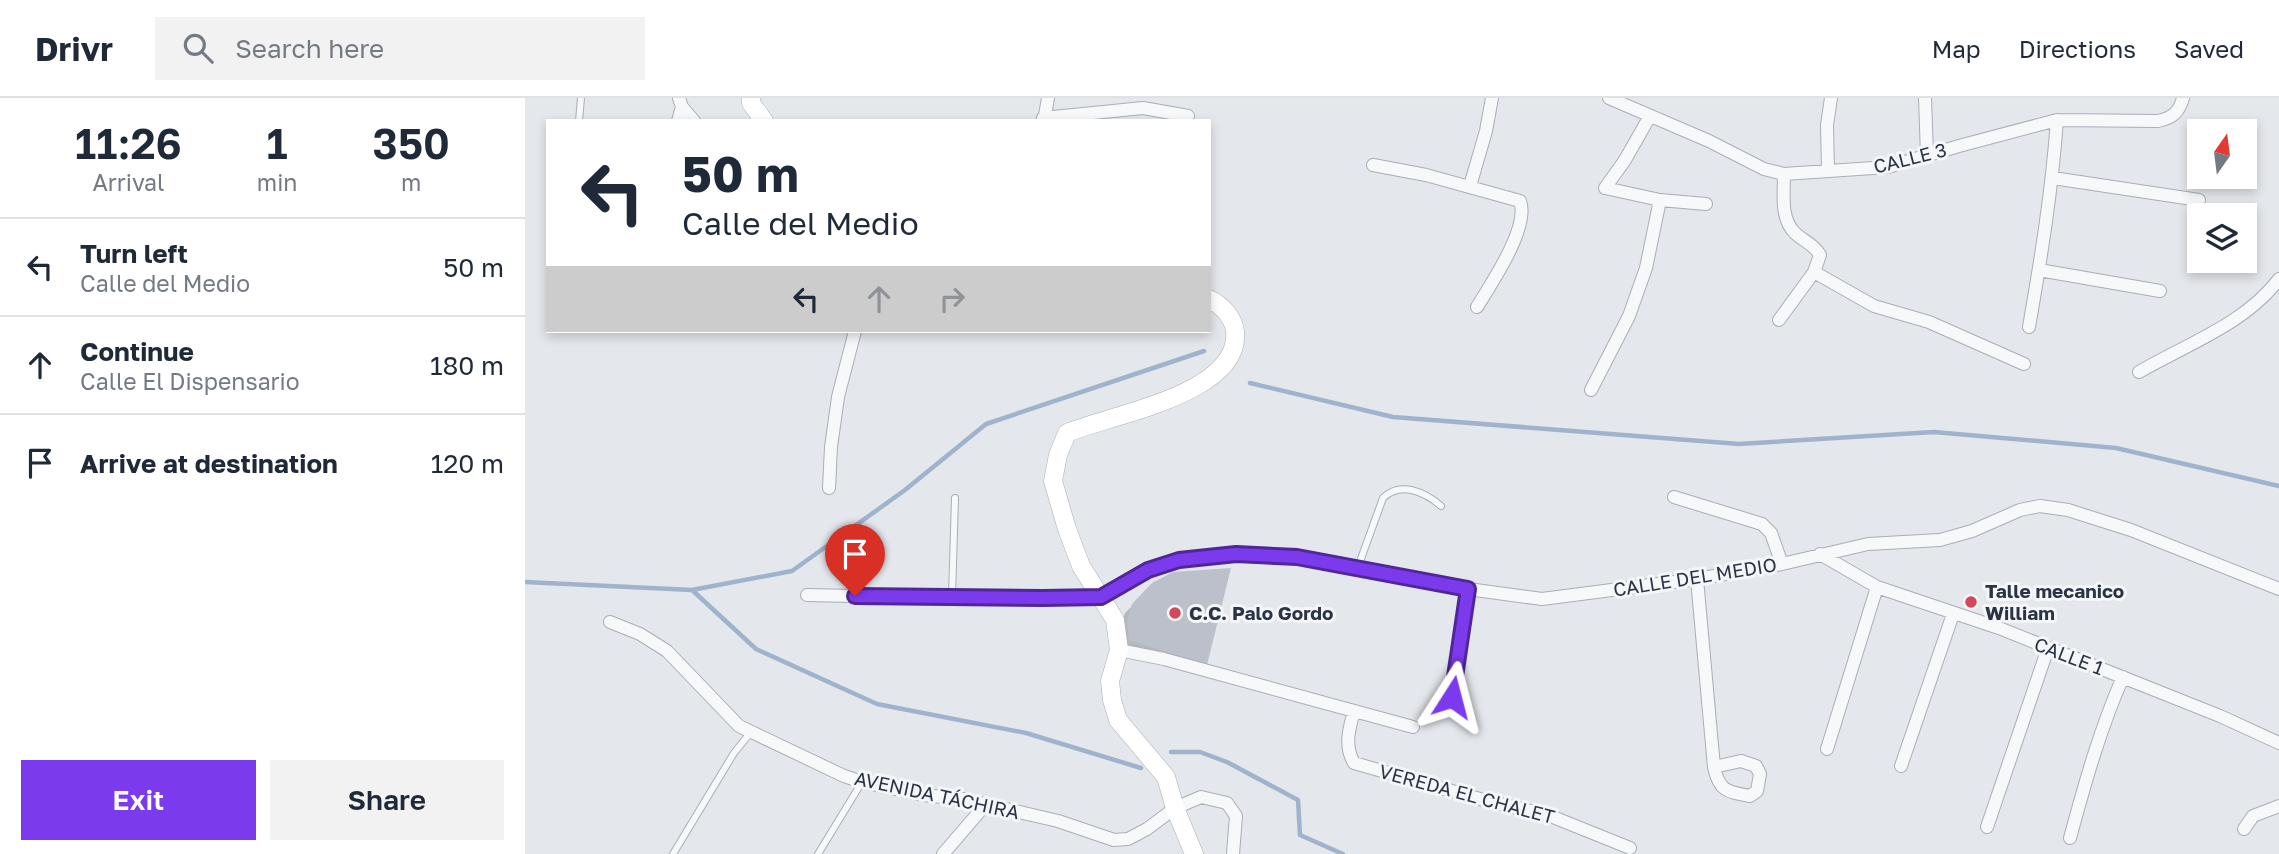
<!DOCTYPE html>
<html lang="en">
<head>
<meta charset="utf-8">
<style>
	:root { --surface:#fff; --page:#f2f2f3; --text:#1f2937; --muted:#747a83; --line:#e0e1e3; --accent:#7c3aed }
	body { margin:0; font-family:"Golos Text",sans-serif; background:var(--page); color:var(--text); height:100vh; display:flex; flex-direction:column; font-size:26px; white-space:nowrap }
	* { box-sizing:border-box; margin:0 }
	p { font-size:23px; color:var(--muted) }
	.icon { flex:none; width:38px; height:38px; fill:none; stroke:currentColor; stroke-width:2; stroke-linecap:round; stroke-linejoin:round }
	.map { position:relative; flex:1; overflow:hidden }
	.side { display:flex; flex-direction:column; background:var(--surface); width:525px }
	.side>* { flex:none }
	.top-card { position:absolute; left:21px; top:21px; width:665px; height:214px; border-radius:0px; box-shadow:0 4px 10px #0003; background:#fff; color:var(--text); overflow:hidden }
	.needle { width:46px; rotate:14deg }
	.controls { position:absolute; left:1662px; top:21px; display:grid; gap:14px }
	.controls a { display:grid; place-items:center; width:70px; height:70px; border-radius:0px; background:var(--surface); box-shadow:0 4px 10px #0003; font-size:35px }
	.pin { position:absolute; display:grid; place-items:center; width:60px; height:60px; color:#fff; margin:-72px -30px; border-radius:50% 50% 50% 0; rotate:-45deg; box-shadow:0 0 7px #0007 }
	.pin .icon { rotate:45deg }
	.me { position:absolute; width:77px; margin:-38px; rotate:9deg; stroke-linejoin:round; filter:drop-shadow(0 0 5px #0008) }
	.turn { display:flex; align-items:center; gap:24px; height:147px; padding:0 21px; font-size:32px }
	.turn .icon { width:91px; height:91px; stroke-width:2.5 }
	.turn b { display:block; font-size:49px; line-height:60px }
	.lanes { display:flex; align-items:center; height:66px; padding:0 21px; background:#0003; justify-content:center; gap:35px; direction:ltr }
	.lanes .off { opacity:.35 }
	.eta { display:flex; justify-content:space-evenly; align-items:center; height:119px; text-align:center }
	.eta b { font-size:42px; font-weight:600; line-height:49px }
	.button { display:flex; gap:14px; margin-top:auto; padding:14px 21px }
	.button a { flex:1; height:80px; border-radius:0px; background:var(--accent); color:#fff; font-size:28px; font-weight:600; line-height:80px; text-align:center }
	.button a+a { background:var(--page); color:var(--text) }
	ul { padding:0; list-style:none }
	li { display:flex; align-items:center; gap:21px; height:98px; padding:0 21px; border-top:2px solid var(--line) }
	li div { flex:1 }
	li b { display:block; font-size:26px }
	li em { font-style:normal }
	header { display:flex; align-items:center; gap:42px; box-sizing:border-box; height:98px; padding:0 35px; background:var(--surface); border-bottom:2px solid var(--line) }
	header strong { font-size:33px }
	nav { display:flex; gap:38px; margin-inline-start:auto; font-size:24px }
	.search { width:490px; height:63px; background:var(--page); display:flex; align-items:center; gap:18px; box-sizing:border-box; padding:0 24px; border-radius:0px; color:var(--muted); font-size:26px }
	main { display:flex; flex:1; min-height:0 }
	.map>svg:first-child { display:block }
</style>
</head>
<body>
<header>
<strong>Drivr</strong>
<div class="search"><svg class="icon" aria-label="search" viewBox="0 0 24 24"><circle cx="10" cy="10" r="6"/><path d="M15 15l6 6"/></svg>Search here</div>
<nav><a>Map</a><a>Directions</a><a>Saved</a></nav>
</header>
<main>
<section class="side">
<div class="eta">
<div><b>11:26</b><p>Arrival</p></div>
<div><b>1</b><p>min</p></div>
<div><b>350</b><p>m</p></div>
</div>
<ul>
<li><svg class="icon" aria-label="left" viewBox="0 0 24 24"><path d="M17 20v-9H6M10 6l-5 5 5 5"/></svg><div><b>Turn left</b><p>Calle del Medio</p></div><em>50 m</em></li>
<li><svg class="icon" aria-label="ahead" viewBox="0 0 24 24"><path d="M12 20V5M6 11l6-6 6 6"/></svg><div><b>Continue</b><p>Calle El Dispensario</p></div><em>180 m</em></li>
<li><svg class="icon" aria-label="arrive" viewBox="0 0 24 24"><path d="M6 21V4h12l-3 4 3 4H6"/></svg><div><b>Arrive at destination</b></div><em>120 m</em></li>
</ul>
<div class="button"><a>Exit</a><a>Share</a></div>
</section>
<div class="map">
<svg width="1754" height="756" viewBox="0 0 1754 756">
	<rect width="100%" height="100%" fill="#e4e7ec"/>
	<path fill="#0003" d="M628,487L681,566L597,548L595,531L600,515Z"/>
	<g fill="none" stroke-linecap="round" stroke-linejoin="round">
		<path stroke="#9fb4cc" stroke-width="4.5" d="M725,285L868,319L1214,346L1409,334L1591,350L1754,388
			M0,484L167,492L231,551L352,606L501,635L616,670
			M167,492L267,473L380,392L461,326L679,253
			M646,654H675L702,664L773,702L775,737L818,756"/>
	</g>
	<path fill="#bbc0ca" d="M706,470L682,567L604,542L602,523L607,506L627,485L648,474Z"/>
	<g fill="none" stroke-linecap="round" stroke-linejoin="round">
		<g stroke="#a9aeb7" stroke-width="8">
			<path id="lane" d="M54,23L56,0
				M833,469L858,400C876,383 900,394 916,408
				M427,499L430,400
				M148,756L209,655L226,634
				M293,756L337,684"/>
		</g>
		<g stroke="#a9aeb7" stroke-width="14">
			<path id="street" d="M154,0L157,9L169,23
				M1084,0L1184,43L1239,71L1259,76L1363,69L1434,48L1532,22L1633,23C1648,20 1654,14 1658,0
				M1400,0L1402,57
				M1125,18L1100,62L1080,90L1135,102L1181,106
				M518,20L618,10L663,18
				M153,23L157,9
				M519,23L523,0
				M848,67L901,77L995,103C1005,129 966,186 952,209
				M1303,73L1302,27L1306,0
				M1528,80L1674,102
				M945,88L961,33L967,0
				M1514,172L1635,193
				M1289,174L1349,208L1404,224L1499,266
				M1254,222L1289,174L1295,157C1289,146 1278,143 1270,135C1255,121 1259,95 1259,76
				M1504,229C1516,160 1527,92 1532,22
				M1614,274C1662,246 1720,226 1754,181
				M1066,292L1104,218L1121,170L1135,102
				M304,390L306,349L313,299L330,233
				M1149,399L1237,426L1246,435L1257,466
				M1295,456L1352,489L1474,530L1695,618L1754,645
				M1172,481L1189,669C1194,693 1202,694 1225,698L1232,693L1235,676L1231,668L1216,663L1189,669
				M282,497L427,500L576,499L623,473L654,462L711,456L772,459L943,491L1017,501L1172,481L1257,466L1343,446L1415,442L1447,433L1495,412L1515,408L1543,412L1606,432L1754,491
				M85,524L115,536L142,553L214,628L319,678L337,684L398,697L438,701L533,723L589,742L603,741L622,731L650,710L676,699L702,705L711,718L708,756
				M594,552L639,561L888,629
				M927,599L943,491
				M829,613C824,631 819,648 829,665L962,703L1023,717L1105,750
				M1302,651L1352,489
				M1376,668L1428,516
				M1462,729L1523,550
				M1719,731L1728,718L1754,708
				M1545,740C1560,685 1575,631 1598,579
				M418,756L461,706"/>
		</g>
		<g stroke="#a9aeb7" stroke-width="19">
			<path id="secondary" d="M226,0V5L239,23
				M669,756L650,710L641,679L593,622L587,602L585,583L594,552L590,522L556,468L542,431L528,383L533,357L542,335C587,316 717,296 710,233C708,219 697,207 684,201"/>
		</g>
		<use href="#lane" stroke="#f7f8fa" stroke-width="6"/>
		<use href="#street" stroke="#f7f8fa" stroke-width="12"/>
		<use href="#secondary" stroke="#fff" stroke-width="18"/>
	</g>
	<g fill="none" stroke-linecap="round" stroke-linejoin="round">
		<g stroke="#51269a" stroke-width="18">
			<path id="route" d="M330,498L518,500L576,499L623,472L654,462L711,456L772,459L943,491L927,599"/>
		</g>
		<use href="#route" stroke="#7c3aed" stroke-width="12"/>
	</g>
	<g fill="#d1495b" stroke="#f4f6f9" stroke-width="2.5">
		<circle cx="1446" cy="504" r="7"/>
		<circle cx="650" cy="515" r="7"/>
	</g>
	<g text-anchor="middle" stroke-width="6" stroke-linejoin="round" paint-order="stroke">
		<g font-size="19" fill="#2b3445" stroke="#f4f6f9">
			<text transform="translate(1385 60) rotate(-14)" y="7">CALLE 3</text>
			<text transform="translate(1170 479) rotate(-9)" y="7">CALLE DEL MEDIO</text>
			<text transform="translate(1544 558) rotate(21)" y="7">CALLE 1</text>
			<text transform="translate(942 696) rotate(15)" y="7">VEREDA EL CHALET</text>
			<text transform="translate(412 697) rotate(12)" y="7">AVENIDA TÁCHIRA</text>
		</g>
		<g font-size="19" font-weight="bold" fill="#2b3445" stroke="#f4f6f9" text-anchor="start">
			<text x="1460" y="500">Talle mecanico<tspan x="1460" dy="22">William</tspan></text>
			<text x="664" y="522">C.C. Palo Gordo</text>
		</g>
	</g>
</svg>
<div class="controls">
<a><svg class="needle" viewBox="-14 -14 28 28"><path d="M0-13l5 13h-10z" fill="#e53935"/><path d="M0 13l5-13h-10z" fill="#747a83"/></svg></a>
<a><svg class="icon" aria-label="layers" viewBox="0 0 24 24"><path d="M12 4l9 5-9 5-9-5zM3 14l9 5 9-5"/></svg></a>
</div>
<div class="pin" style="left:330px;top:498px;background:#d93025"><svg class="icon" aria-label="arrive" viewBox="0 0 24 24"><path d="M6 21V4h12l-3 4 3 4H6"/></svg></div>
<svg class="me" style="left:927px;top:599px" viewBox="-20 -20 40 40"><path d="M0-17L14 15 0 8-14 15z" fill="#7c3aed" stroke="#fff" stroke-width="4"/></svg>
<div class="top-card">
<div class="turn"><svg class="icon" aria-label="left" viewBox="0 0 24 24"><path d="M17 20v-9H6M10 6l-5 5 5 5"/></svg><div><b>50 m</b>Calle del Medio</div></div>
<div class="lanes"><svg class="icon" aria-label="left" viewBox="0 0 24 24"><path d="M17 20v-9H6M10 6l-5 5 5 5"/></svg><svg class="icon off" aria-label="ahead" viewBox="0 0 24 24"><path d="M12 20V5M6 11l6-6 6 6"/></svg><svg class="icon off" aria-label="right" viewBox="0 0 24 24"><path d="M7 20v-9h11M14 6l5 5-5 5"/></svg></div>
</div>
</div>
</main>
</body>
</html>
